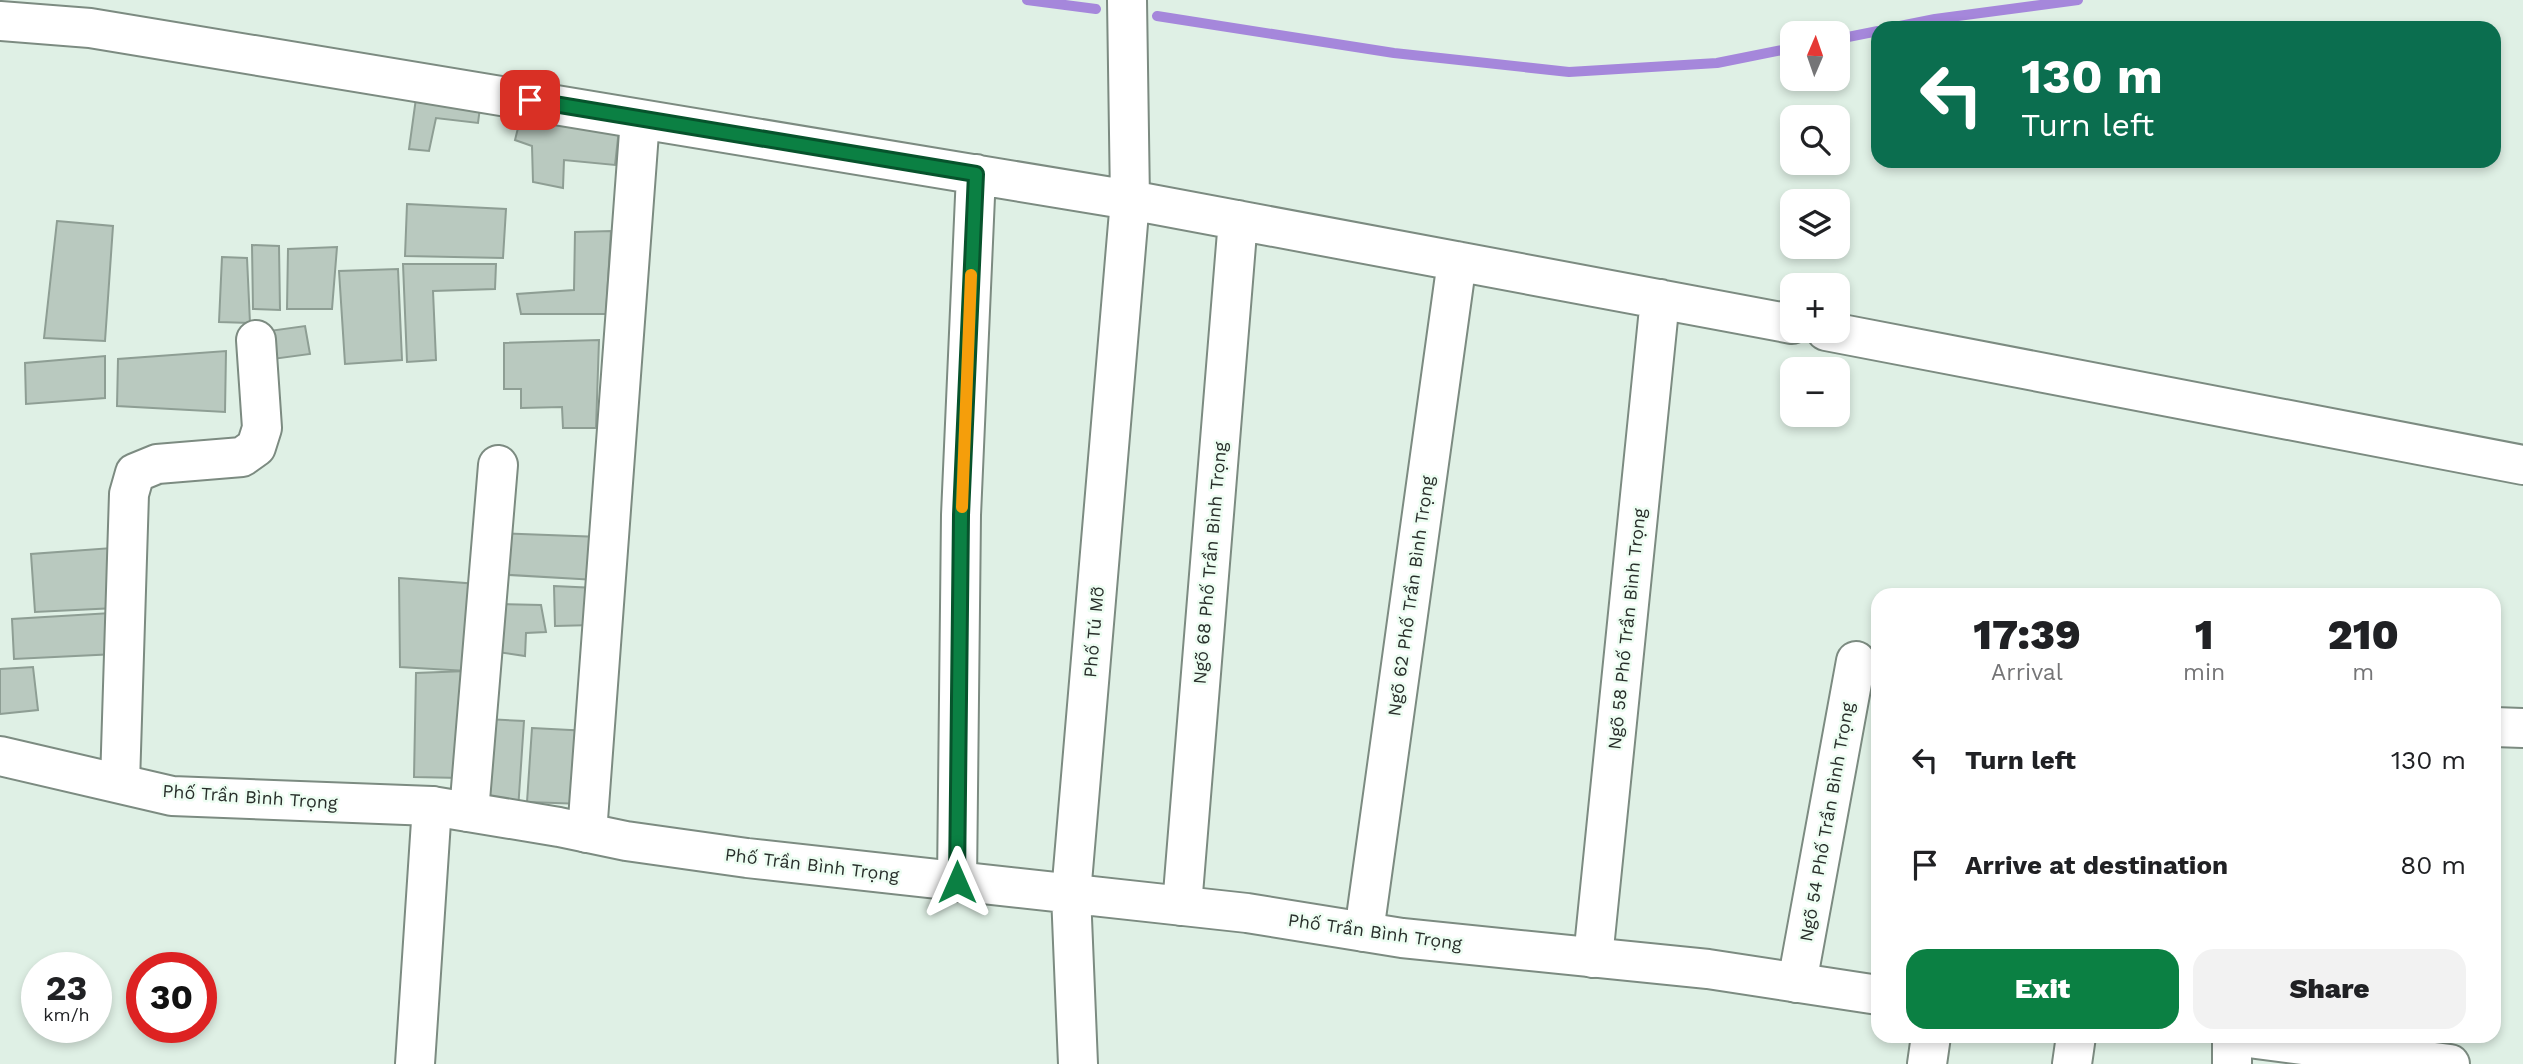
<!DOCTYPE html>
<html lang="en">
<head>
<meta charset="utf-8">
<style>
	:root { --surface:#fff; --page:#f2f2f2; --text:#202124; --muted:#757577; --accent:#0b8043 }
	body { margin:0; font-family:"Work Sans",sans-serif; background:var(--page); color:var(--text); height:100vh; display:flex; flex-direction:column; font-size:26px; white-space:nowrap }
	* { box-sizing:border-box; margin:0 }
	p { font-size:23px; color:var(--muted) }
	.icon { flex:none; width:38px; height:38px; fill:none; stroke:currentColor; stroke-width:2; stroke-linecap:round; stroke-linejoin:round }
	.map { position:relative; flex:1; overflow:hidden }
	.sheet { position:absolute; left:1871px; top:588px; width:630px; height:455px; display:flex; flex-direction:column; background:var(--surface); border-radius:21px; box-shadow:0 4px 10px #0003 }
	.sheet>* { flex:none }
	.guide { position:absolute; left:1871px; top:21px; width:630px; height:147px; border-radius:21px; box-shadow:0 4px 10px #0003; background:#0b6e4f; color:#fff; overflow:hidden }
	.needle { width:46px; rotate:2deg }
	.tools { position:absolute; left:1780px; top:21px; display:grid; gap:14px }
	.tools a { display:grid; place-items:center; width:70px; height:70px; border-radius:14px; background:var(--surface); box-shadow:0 4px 10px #0003; font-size:35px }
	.speed { position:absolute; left:21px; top:952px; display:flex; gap:14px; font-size:35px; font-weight:700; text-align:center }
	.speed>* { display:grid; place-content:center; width:91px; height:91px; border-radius:50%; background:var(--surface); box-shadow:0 4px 10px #0003; line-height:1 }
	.speed small { font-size:18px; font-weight:400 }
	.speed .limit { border:10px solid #d22; background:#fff; color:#111 }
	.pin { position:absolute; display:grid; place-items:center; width:60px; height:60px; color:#fff; margin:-30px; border-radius:14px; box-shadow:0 4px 10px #0006 }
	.me { position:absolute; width:77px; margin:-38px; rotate:0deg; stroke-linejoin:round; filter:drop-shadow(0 0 5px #0008) }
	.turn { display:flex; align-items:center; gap:24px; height:147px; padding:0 35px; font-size:32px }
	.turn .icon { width:91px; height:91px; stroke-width:2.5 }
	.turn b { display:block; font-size:49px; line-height:60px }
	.eta { display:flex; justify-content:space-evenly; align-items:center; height:119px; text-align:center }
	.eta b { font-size:42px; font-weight:800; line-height:49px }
	.cta { display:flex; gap:14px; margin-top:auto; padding:14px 35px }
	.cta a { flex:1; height:80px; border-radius:21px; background:var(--accent); color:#fff; font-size:28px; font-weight:800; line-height:80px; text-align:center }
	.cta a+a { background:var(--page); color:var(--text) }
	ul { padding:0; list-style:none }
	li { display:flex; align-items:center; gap:21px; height:105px; padding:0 35px }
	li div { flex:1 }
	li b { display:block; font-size:26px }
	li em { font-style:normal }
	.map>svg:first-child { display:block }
</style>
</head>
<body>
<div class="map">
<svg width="2523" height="1064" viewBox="0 0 2523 1064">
	<rect width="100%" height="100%" fill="#dff0e5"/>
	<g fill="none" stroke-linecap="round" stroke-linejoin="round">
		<path stroke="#a587db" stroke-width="10" d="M1027,0L1096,9
			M1157,16L1394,53L1569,72L1717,63L1792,48
			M1890,28L1935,19L2078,0
			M1838,39L1878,31"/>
	</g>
	<path fill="#b9c9bf" stroke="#8e9e94" stroke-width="2" d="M417,91L481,100L478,123L436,118L429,151L409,149Z
		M523,108L619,129L615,165L564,160L563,188L533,182L532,146L515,140Z
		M407,204L506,209L503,258L405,256Z
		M57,221L113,226L105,341L44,338Z
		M611,231L606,314H521L517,294L574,290L575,232Z
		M252,245L279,246L280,310L253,309Z
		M337,247L332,309H287L288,249Z
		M222,257L247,258L250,323L219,322Z
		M403,264H496L495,289L433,291L436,360L407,362Z
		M398,269L402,360L345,364L339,271Z
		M305,326L310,354L273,359L269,331Z
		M599,340L596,428H563L562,407L521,408V389H504V343Z
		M226,351L225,412L117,406L118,359Z
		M105,356V398L26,404L25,363Z
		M497,533L601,537L596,580L493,574Z
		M112,548L116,608L35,612L31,554Z
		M399,578L478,584L467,671L400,667Z
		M554,586L596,588L594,625L555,626Z
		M494,604L541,605L546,632L526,633L525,656L490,651Z
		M111,613L116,654L14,659L12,619Z
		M33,667L38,710L0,714V669Z
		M467,671L461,778L414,777L416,673Z
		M486,719L524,721L518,810L481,806Z
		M532,728L589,731L583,804L527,802Z"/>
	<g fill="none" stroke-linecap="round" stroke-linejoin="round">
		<g stroke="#7c8b81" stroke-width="42">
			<path id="minor" d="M0,21L90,28L1130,200L1792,324
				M1826,331L2523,465
				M2494,727L2523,728
				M120,783L129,494L135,473L157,464L242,457L256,447L262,428L256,340
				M469,812L498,465
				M587,833L640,119
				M957,882L961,515L976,174
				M1071,894L1130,200L1127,0
				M1182,906L1238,220
				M1364,932L1457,261
				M1593,958L1660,299
				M1797,983L1856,661
				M415,1064L432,806
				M1927,1064L1931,1036
				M2072,1064L2076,1036
				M2232,1064V1036"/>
		</g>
		<g stroke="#7c8b81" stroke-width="42">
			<path id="major" d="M0,756L172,796L432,806L559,827L626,841L747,858L1247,913L1402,938L1708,969L1878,995
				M1071,894L1078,1064
				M2233,1036L2450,1064"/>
		</g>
		<use href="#minor" stroke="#fff" stroke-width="38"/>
		<use href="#major" stroke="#fff" stroke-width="38"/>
	</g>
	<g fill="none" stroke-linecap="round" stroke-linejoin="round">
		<g stroke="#07532c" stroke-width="18">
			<path id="route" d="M530,100L976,174L961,515L957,882"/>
		</g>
		<use href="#route" stroke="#0b8043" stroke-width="12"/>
		<path stroke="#f59e0b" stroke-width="12" d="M962,507L971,275"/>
	</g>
	<g text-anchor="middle" stroke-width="5" stroke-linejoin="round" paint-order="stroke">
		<g font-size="18" fill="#282e2a" stroke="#edfdf2">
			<text transform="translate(1210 563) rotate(-85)" y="6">Ngõ 68 Phố Trần Bình Trọng</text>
			<text transform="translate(1411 596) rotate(-82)" y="6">Ngõ 62 Phố Trần Bình Trọng</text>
			<text transform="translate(1627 629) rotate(-84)" y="6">Ngõ 58 Phố Trần Bình Trọng</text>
			<text transform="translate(1094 632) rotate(-85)" y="6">Phố Tú Mỡ</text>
			<text transform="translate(250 797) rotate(4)" y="6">Phố Trần Bình Trọng</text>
			<text transform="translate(1827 822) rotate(-80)" y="6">Ngõ 54 Phố Trần Bình Trọng</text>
			<text transform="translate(812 865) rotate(7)" y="6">Phố Trần Bình Trọng</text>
			<text transform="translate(1375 932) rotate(8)" y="6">Phố Trần Bình Trọng</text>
		</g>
	</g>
</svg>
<div class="tools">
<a><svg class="needle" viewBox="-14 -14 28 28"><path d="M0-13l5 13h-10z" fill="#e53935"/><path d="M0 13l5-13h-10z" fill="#757577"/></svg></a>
<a><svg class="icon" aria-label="search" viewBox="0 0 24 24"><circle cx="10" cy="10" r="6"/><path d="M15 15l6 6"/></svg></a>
<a><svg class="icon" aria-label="layers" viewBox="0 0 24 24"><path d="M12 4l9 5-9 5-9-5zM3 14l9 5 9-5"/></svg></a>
<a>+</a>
<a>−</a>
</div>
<div class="speed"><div>23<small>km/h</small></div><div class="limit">30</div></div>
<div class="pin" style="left:530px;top:100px;background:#d93025"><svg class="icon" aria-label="arrive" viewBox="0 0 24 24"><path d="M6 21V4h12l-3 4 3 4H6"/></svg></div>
<svg class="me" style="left:957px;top:882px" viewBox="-20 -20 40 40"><path d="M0-17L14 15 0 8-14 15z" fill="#0b8043" stroke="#fff" stroke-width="4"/></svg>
<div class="guide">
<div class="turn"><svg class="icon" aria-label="left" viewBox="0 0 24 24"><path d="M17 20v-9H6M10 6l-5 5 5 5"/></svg><div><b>130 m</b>Turn left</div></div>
</div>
<section class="sheet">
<div class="eta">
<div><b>17:39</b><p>Arrival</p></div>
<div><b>1</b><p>min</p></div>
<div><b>210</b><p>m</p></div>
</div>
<ul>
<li><svg class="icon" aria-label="left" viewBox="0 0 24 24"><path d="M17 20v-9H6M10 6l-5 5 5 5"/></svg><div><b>Turn left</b></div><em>130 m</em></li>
<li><svg class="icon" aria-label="arrive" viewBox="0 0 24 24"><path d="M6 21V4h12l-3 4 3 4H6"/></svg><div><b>Arrive at destination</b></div><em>80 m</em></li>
</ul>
<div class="cta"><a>Exit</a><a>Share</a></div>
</section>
</div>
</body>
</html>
